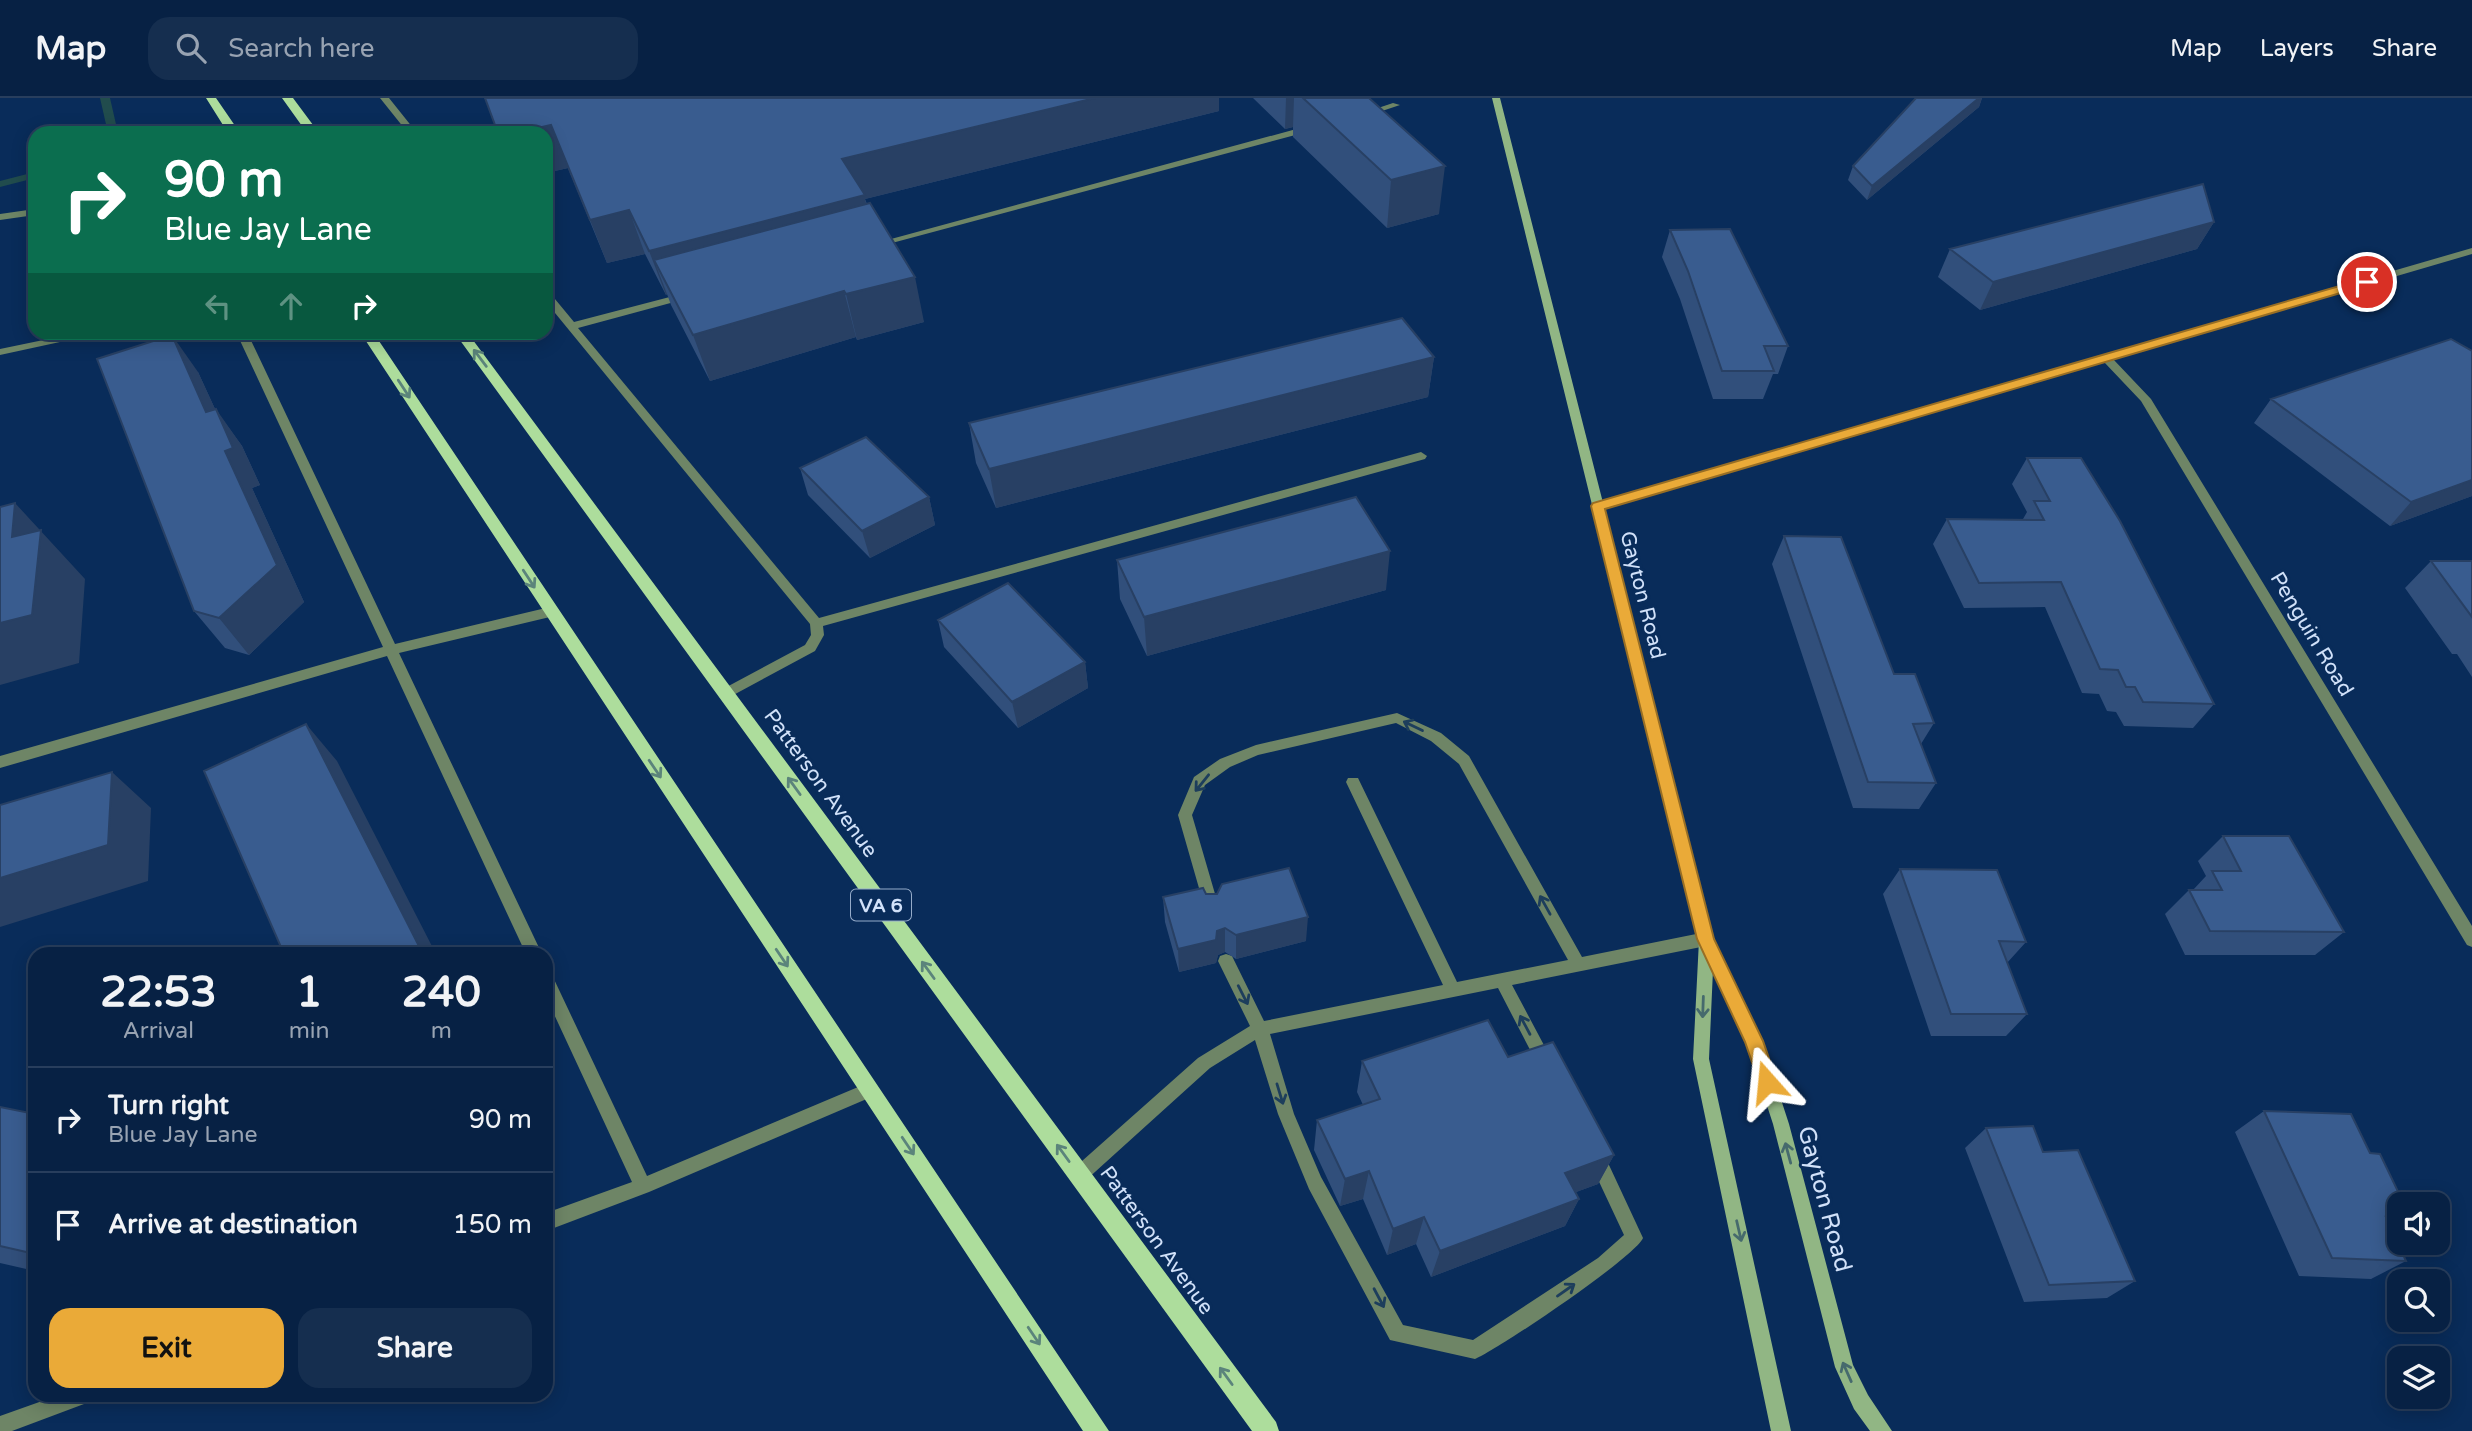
<!DOCTYPE html>
<html lang="en">
<head>
<meta charset="utf-8">
<style>
	:root { --surface:#072144; --page:#152e4f; --text:#f1f3f6; --muted:#98a3b2; --line:#283e5d; --accent:#eaaa38 }
	body { margin:0; font-family:"Varela Round",sans-serif; background:var(--page); color:var(--text); height:100vh; display:flex; flex-direction:column; font-size:26px; white-space:nowrap }
	* { box-sizing:border-box; margin:0 }
	p { font-size:23px; color:var(--muted) }
	.icon { flex:none; width:38px; height:38px; fill:none; stroke:currentColor; stroke-width:2; stroke-linecap:round; stroke-linejoin:round }
	.map { position:relative; flex:1; overflow:hidden }
	.side { position:absolute; left:28px; top:849px; width:525px; height:455px; display:flex; flex-direction:column; background:var(--surface); border-radius:21px; box-shadow:0 4px 18px #0003,0 0 0 2px var(--line) }
	.side>* { flex:none }
	.guide { position:absolute; left:28px; top:28px; width:525px; height:214px; border-radius:21px; box-shadow:0 4px 18px #0003,0 0 0 2px var(--line); background:#0b6e4f; color:#fff; overflow:hidden }
	.tools { position:absolute; left:2387px; top:1094px; display:grid; gap:14px }
	.tools a { display:grid; place-items:center; width:63px; height:63px; border-radius:14px; background:var(--surface); box-shadow:0 4px 18px #0003,0 0 0 2px var(--line); font-size:35px }
	.pin { position:absolute; display:grid; place-items:center; width:60px; height:60px; color:#fff; margin:-30px; border:4px solid #fff; border-radius:50%; box-shadow:0 2px 7px #0007 }
	.me { position:absolute; width:77px; margin:-38px; rotate:342deg; stroke-linejoin:round; filter:drop-shadow(0 0 5px #0008) }
	.turn { display:flex; align-items:center; gap:24px; height:147px; padding:0 21px; font-size:32px }
	.turn .icon { width:91px; height:91px; stroke-width:2.5 }
	.turn b { display:block; font-size:49px; line-height:60px }
	.lanes { display:flex; align-items:center; height:66px; padding:0 21px; background:#0003; justify-content:center; gap:35px; direction:ltr }
	.lanes .off { opacity:.35 }
	.eta { display:flex; justify-content:space-evenly; align-items:center; height:119px; text-align:center }
	.eta b { font-size:42px; font-weight:700; line-height:49px }
	.primary-button { display:flex; gap:14px; margin-top:auto; padding:14px 21px }
	.primary-button a { flex:1; height:80px; border-radius:21px; background:var(--accent); color:#111; font-size:28px; font-weight:700; line-height:80px; text-align:center }
	.primary-button a+a { background:var(--page); color:var(--text) }
	ul { padding:0; list-style:none }
	li { display:flex; align-items:center; gap:21px; height:105px; padding:0 21px; border-top:2px solid var(--line) }
	li div { flex:1 }
	li b { display:block; font-size:26px }
	li em { font-style:normal }
	header { display:flex; align-items:center; gap:42px; box-sizing:border-box; height:98px; padding:0 35px; background:var(--surface); border-bottom:2px solid var(--line) }
	header strong { font-size:33px }
	nav { display:flex; gap:38px; margin-inline-start:auto; font-size:24px }
	.search { width:490px; height:63px; background:var(--page); display:flex; align-items:center; gap:18px; box-sizing:border-box; padding:0 24px; border-radius:21px; color:var(--muted); font-size:26px }
	.map>svg:first-child { display:block }
</style>
</head>
<body>
<header>
<strong>Map</strong>
<div class="search"><svg class="icon" aria-label="search" viewBox="0 0 24 24"><circle cx="10" cy="10" r="6"/><path d="M15 15l6 6"/></svg>Search here</div>
<nav><a>Map</a><a>Layers</a><a>Share</a></nav>
</header>
<div class="map">
<svg width="2472" height="1333" viewBox="0 0 2472 1333">
	<rect width="100%" height="100%" fill="#092c5a"/>
	<g fill="none" stroke-linecap="round" stroke-linejoin="round">
		<path fill="#214c4d" fill-rule="evenodd" d="M100,0H110L118,35H108Z
			M35,74V80L0,89V83Z"/>
		<path fill="#6e8566" fill-rule="evenodd" d="M35,111V117L0,122V116Z
			M1397,615L1441,635L1469,658L1582,859L1706,834L1711,836L1714,841L1711,846L1706,848L1512,887L1554,966L1552,971L1546,974L1540,971L1498,890L1270,936L1294,1016L1321,1079L1403,1227L1473,1242L1598,1160L1624,1137L1587,1058L1590,1052L1596,1050L1602,1052L1643,1140C1635,1159 1499,1251 1475,1261L1390,1242L1309,1091L1278,1016L1255,942L1210,970L1085,1083L1079,1085L1073,1083L1070,1077L1073,1071L1198,960L1250,928L1218,863L1220,858L1226,856L1232,858L1264,923L1443,887L1346,684L1348,680H1358L1457,884L1568,862L1459,666L1431,643L1396,625L1258,657L1230,669L1205,687L1192,717L1220,813L1217,818L1212,819L1207,818L1178,717L1194,679L1220,661L1256,647Z"/>
		<path fill="#6e8566" fill-rule="evenodd" d="M380,0H389L417,35H408Z
			M1393,5L1400,7L1364,19L1360,16Z
			M1311,27L1315,30L1314,32L877,149L869,147Z
			M2472,150V156L2113,261L2151,301L2472,828V849L2467,847L2141,303L2104,264L1602,411L1598,412L1592,408L1594,405Z
			M546,194L550,195L574,224L685,195L689,196V200L578,230L819,520L1421,354L1427,358L1425,361L823,528L824,537L815,553L726,601L719,596L721,592L805,547L811,537L810,526L546,204Z
			M82,234H106L0,257V251Z
			M236,234H247L395,546L550,509L556,514L550,519L399,555L542,856H526L387,558L0,670V658L383,549Z
			M546,875L552,877L647,1078L870,984L876,987L878,992L876,997L649,1094L546,1133V1115L632,1084L546,899Z
			M59,1297H93L91,1304L84,1306L12,1333H0V1318Z"/>
		<path fill="#91b684" fill-rule="evenodd" d="M1492,0H1500L1714,841L1762,943L1789,1026L1853,1267L1868,1297L1892,1333H1870L1854,1311L1835,1269L1773,1026L1746,943L1713,872L1709,961L1791,1333H1771L1693,961L1699,842Z"/>
		<path fill="#addd9c" fill-rule="evenodd" d="M206,0H216L240,35H228Z
			M282,0H293L319,35H307Z
			M360,234H373L1109,1333H1083Z
			M454,234H467L1276,1324L1279,1333H1252Z"/>
	</g>
	<path fill="#314f7b" d="M485,0H1219V13L865,101L867,106L924,224L857,242L856,239L710,283L671,207L667,196L666,197L645,156L607,165L568,70L546,75V35Z
		M1253,0H1369L1439,116L1387,130L1293,39V29L1285,31Z
		M1916,0H1982L1979,9L1867,102L1848,82L1853,68Z
		M2214,124L2197,151L1980,212L1938,179L1950,151Z
		M1670,132L1788,248L1778,276H1773L1763,301H1713L1680,201L1662,159Z
		M2472,253V398L2390,428L2254,325L2271,301Z
		M1434,259L1428,299L996,410L976,365L969,325Z
		M198,274L215,311L242,348L260,387L252,390L304,504L249,557L225,550L194,513Z
		M2027,360L2214,606L2193,630L2124,628L2116,614L2107,613L2099,596L2082,595L2045,509L1964,510L1933,446L1947,421H2023L2027,414L2012,386Z
		M800,370L929,399L935,427L870,460L808,397Z
		M1784,438L1894,576L1934,625L1921,646L1936,685L1919,711L1853,710L1772,466Z
		M1117,462L1386,492L1147,558L1120,501Z
		M2431,463H2472V579L2457,556H2452L2405,490Z
		M938,522L1085,564L1088,590L1018,630L944,549Z
		M2223,738L2344,834L2315,857H2185L2165,816L2189,792H2193L2206,778L2198,763Z
		M1900,771L2026,844L2007,865L2027,916L2006,938H1931L1883,796Z
		M1206,796L1306,843L1236,861L1225,854L1218,857L1216,865L1179,874L1165,824L1163,799Z
		M1508,959L1614,1057L1598,1086L1576,1094L1579,1101L1565,1128L1431,1179L1416,1146L1387,1157L1363,1101L1340,1108L1314,1052L1317,1022L1363,1007L1357,994L1362,963Z
		M0,1009L35,1016V1173L0,1165Z
		M2264,1013L2370,1055L2399,1106V1126L2391,1130L2406,1163L2371,1181L2299,1178L2235,1034Z
		M1986,1030L2043,1054L2135,1183L2107,1200L2024,1204L1965,1050Z"/>
	<path fill="#284064" d="M1095,0H1219V13L865,101L874,141L654,162L667,196L666,197L649,153L842,61Z
		M1286,0H1294L1293,29L1285,31Z
		M1979,0H1982L1979,9L1867,102L1872,88Z
		M551,27L568,70L546,75V35H516Z
		M1445,68L1439,116L1387,130L1391,82Z
		M629,112L645,156L607,165L590,122Z
		M2214,124L2197,151L1980,212L1993,184Z
		M915,179L924,224L857,242L846,196Z
		M844,193L856,239L710,283L693,237Z
		M172,237L198,274L233,350L216,311L242,348L260,387L252,390L304,504L249,557L219,520L206,314Z
		M1434,259L1428,299L996,410L989,371Z
		M2472,382V398L2390,428L2411,404Z
		M929,399L935,427L870,460L862,433Z
		M15,405L85,481L79,565L0,587V525Z
		M1390,453L1386,492L1147,558L1144,519Z
		M1085,564L1088,590L1018,630L1012,604Z
		M306,626L337,663L436,856H423Z
		M112,674L151,710L148,783L0,829V780Z
		M1308,819L1306,843L1236,861V837Z
		M1225,830V854L1218,857L1216,865L1179,874L1178,851Z
		M1614,1057L1598,1086L1552,1103L1565,1075Z
		M1369,1073L1363,1101L1340,1108L1345,1081Z
		M1579,1101L1565,1128L1431,1179L1440,1153Z
		M1424,1119L1416,1146L1387,1157L1393,1131Z"/>
	<path fill="#395c8f" stroke="#284064" stroke-width="2" d="M485,0H1095L842,61L865,97L649,153L629,112L590,122L551,27L516,35H498Z
		M1303,0H1369L1445,68L1391,82Z
		M1916,0H1979L1872,88L1853,68Z
		M2203,86L2214,124L1993,184L1950,151Z
		M870,105L915,179L846,196L844,193L693,237L654,162Z
		M1730,131L1788,248H1764L1774,273H1722L1688,173L1670,132Z
		M1402,220L1434,259L989,371L969,325Z
		M172,237L206,314L216,311L233,350L225,353L277,467L219,520L194,513L97,261Z
		M2451,241L2472,253V382L2411,404L2271,301Z
		M866,339L929,399L862,433L800,370Z
		M2027,360H2081L2120,423L2214,606L2143,604L2135,589H2126L2118,572L2100,571L2061,484L1979,485L1947,421L2044,422L2034,403H2050Z
		M1356,399L1390,453L1144,519L1117,462Z
		M15,405L12,439L41,432L32,517L0,525V409Z
		M1784,438L1841,439L1894,576H1915L1934,625L1913,626L1936,685L1868,684Z
		M2431,463H2472V519Z
		M1008,485L1085,564L1012,604L938,522Z
		M306,626L423,856H284L204,673Z
		M112,674L108,747L0,780V707Z
		M2223,738H2289L2344,834L2210,833L2189,792H2222L2212,773H2241Z
		M1289,770L1308,819L1236,837L1225,830L1217,833L1216,842L1178,851L1163,799L1203,790L1206,796H1217L1222,786Z
		M1900,771L1997,772L2026,844L1999,843L2027,916H1951Z
		M1488,922L1508,959L1553,944L1614,1057L1565,1075L1579,1101L1440,1153L1424,1119L1393,1131L1369,1073L1345,1081L1317,1022L1380,1001L1362,963Z
		M0,1009L35,1016V1156L0,1148Z
		M2264,1013L2351,1016L2370,1055L2380,1056L2404,1106H2399V1120L2386,1119L2406,1163L2332,1160Z
		M2033,1028L2043,1054L2078,1052L2135,1183L2049,1187L1986,1030Z"/>
	<defs><path id="oneway-shaft" d="M-6 0H5M1.5-3L5.5 0L1.5 3" fill="none" stroke-width="1.6" stroke-linecap="round" stroke-linejoin="round" transform="scale(1.75)"/></defs>
	<g stroke="#5b847b">
		<use href="#oneway-shaft" transform="translate(480 260) rotate(-127)"/>
		<use href="#oneway-shaft" transform="translate(404 291) rotate(57)"/>
		<use href="#oneway-shaft" transform="translate(529 481) rotate(57)"/>
		<use href="#oneway-shaft" transform="translate(655 671) rotate(56)"/>
		<use href="#oneway-shaft" transform="translate(794 688) rotate(-126)"/>
		<use href="#oneway-shaft" transform="translate(782 860) rotate(56)"/>
		<use href="#oneway-shaft" transform="translate(928 872) rotate(-126)"/>
		<use href="#oneway-shaft" transform="translate(908 1048) rotate(56)"/>
		<use href="#oneway-shaft" transform="translate(1063 1055) rotate(-126)"/>
		<use href="#oneway-shaft" transform="translate(1034 1238) rotate(56)"/>
		<use href="#oneway-shaft" transform="translate(1226 1278) rotate(-126)"/>
	</g>
	<g stroke="#1d3e5c">
		<use href="#oneway-shaft" transform="translate(1413 628) rotate(-154)"/>
		<use href="#oneway-shaft" transform="translate(1202 685) rotate(129)"/>
		<use href="#oneway-shaft" transform="translate(1545 807) rotate(-119)"/>
		<use href="#oneway-shaft" transform="translate(1243 897) rotate(63)"/>
		<use href="#oneway-shaft" transform="translate(1525 927) rotate(-118)"/>
		<use href="#oneway-shaft" transform="translate(1280 996) rotate(73)"/>
		<use href="#oneway-shaft" transform="translate(1566 1192) rotate(-35)"/>
		<use href="#oneway-shaft" transform="translate(1379 1200) rotate(62)"/>
	</g>
	<g stroke="#466a6d">
		<use href="#oneway-shaft" transform="translate(1703 909) rotate(92)"/>
		<use href="#oneway-shaft" transform="translate(1788 1055) rotate(-105)"/>
		<use href="#oneway-shaft" transform="translate(1739 1133) rotate(77)"/>
		<use href="#oneway-shaft" transform="translate(1847 1274) rotate(-114)"/>
	</g>
	<path fill="#eaaa38" stroke="#986e24" stroke-width="2" d="M2367,180L2373,184L2371,186L1605,411L1714,841L1763,943L1777,984L1774,990L1767,993L1761,990L1745,944L1697,841L1591,408L1593,405Z"/>
	<g text-anchor="middle" stroke-width="6" stroke-linejoin="round" paint-order="stroke">
		<rect fill="#092c5a" stroke="#95abc9" stroke-width="2" x="851" y="791.5" width="60" height="31" rx="5"/>
		<g font-size="19" font-weight="bold" fill="#d1e1f9">
			<text x="881" y="814">VA 6</text>
		</g>
		<g font-size="21" fill="#d1e1f9" stroke="#092c5a">
			<text transform="translate(1643 497) rotate(76)" y="7">Gayton Road</text>
			<text transform="translate(2312 536) rotate(59)" y="7">Penguin Road</text>
			<text transform="translate(821 685) rotate(54)" y="7">Patterson Avenue</text>
			<text transform="translate(1157 1142) rotate(54)" y="7">Patterson Avenue</text>
		</g>
		<g font-size="24" fill="#d1e1f9" stroke="#092c5a">
			<text transform="translate(1825 1101) rotate(75)" y="8">Gayton Road</text>
		</g>
	</g>
</svg>
<div class="tools">
<a><svg class="icon" aria-label="sound" viewBox="0 0 24 24"><path d="M4 9h4l5-4v14l-5-4H4zM17 9q2 3 0 6"/></svg></a>
<a><svg class="icon" aria-label="search" viewBox="0 0 24 24"><circle cx="10" cy="10" r="6"/><path d="M15 15l6 6"/></svg></a>
<a><svg class="icon" aria-label="layers" viewBox="0 0 24 24"><path d="M12 4l9 5-9 5-9-5zM3 14l9 5 9-5"/></svg></a>
</div>
<div class="pin" style="left:2367px;top:184px;background:#d93025"><svg class="icon" aria-label="arrive" viewBox="0 0 24 24"><path d="M6 21V4h12l-3 4 3 4H6"/></svg></div>
<svg class="me" style="left:1767px;top:984px" viewBox="-20 -20 40 40"><path d="M0-17L14 15 0 8-14 15z" fill="#eaaa38" stroke="#fff" stroke-width="4"/></svg>
<div class="guide">
<div class="turn"><svg class="icon" aria-label="right" viewBox="0 0 24 24"><path d="M7 20v-9h11M14 6l5 5-5 5"/></svg><div><b>90 m</b>Blue Jay Lane</div></div>
<div class="lanes"><svg class="icon off" aria-label="left" viewBox="0 0 24 24"><path d="M17 20v-9H6M10 6l-5 5 5 5"/></svg><svg class="icon off" aria-label="ahead" viewBox="0 0 24 24"><path d="M12 20V5M6 11l6-6 6 6"/></svg><svg class="icon" aria-label="right" viewBox="0 0 24 24"><path d="M7 20v-9h11M14 6l5 5-5 5"/></svg></div>
</div>
<section class="side">
<div class="eta">
<div><b>22:53</b><p>Arrival</p></div>
<div><b>1</b><p>min</p></div>
<div><b>240</b><p>m</p></div>
</div>
<ul>
<li><svg class="icon" aria-label="right" viewBox="0 0 24 24"><path d="M7 20v-9h11M14 6l5 5-5 5"/></svg><div><b>Turn right</b><p>Blue Jay Lane</p></div><em>90 m</em></li>
<li><svg class="icon" aria-label="arrive" viewBox="0 0 24 24"><path d="M6 21V4h12l-3 4 3 4H6"/></svg><div><b>Arrive at destination</b></div><em>150 m</em></li>
</ul>
<div class="primary-button"><a>Exit</a><a>Share</a></div>
</section>
</div>
</body>
</html>
